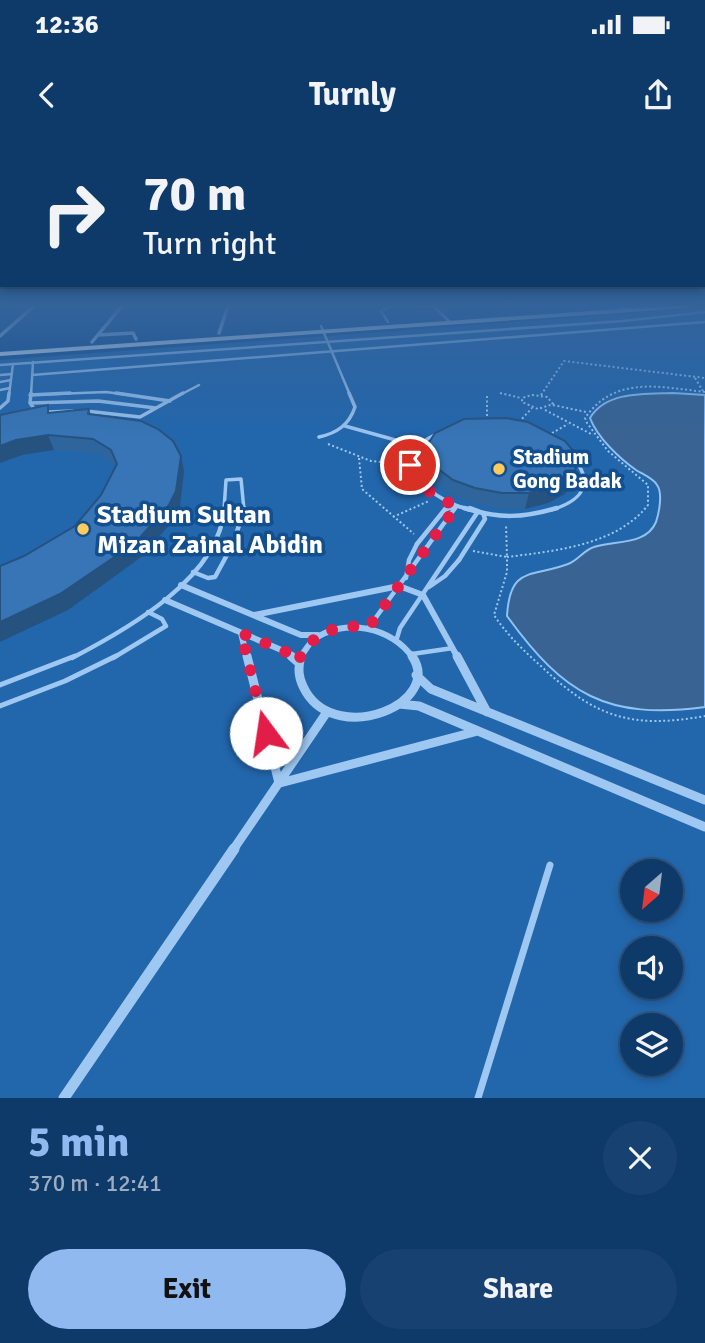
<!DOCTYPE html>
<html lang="en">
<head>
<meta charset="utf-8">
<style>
	:root { --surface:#0e3a6a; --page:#174170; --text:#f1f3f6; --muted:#9badc1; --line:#2e547e; --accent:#90b9f0 }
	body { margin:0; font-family:Signika,sans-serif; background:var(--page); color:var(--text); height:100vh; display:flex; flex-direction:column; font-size:26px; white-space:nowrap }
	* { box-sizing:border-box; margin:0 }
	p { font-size:23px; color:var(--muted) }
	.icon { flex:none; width:38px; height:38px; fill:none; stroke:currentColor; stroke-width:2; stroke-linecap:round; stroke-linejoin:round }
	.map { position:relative; height:958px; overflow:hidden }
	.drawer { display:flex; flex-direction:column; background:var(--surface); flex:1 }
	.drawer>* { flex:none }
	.top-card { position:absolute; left:0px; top:0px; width:705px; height:147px; box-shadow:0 4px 10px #0003,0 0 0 2px var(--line); background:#0e3a6a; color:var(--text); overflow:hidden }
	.needle { width:46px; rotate:208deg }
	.buttons { position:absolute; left:620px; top:719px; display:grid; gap:14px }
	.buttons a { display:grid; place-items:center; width:63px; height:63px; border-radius:50%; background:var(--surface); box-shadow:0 4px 10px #0003,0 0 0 2px var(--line); font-size:35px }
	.pin { position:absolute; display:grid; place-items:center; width:60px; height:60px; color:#fff; margin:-30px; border:4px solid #fff; border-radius:50%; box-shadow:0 2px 7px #0007 }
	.me { position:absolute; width:77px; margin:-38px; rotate:346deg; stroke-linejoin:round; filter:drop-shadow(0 0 5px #0008) }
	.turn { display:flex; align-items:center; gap:24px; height:147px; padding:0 28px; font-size:32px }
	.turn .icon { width:91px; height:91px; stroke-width:2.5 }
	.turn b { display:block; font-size:49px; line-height:60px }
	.round { display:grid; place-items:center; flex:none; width:74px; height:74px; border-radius:37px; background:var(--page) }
	.overview { display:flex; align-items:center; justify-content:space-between; height:119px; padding:0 28px }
	h1 { font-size:42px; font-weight:700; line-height:52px; color:var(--accent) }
	.primary-button { display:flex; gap:14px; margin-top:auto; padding:14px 28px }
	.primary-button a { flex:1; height:80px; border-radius:42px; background:var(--accent); color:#111; font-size:28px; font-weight:700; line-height:80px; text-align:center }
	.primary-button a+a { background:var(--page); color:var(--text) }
	.status { display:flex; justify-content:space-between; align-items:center; height:49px; padding:0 35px; background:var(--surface); direction:ltr }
	.status svg { height:19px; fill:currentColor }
	header { display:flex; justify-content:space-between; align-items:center; height:91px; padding:0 28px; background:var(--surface); font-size:32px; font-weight:700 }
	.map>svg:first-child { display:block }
</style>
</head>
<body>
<div class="status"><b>12:36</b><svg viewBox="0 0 49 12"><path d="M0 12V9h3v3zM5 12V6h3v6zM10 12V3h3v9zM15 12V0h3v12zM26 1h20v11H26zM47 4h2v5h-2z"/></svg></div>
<header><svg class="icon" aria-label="back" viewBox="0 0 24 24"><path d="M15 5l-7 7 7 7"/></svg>Turnly<svg class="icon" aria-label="share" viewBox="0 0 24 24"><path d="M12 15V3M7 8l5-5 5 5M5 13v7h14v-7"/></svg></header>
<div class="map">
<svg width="705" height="958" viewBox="0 0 705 958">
	<rect width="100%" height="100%" fill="#134e8e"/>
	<path fill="#2266ac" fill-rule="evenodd" d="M705,168V958H0V220ZM632,732H670V770H632ZM632,808H670V847H632ZM632,886H670V924H632Z"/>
	<path fill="#386392" stroke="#90c2f4" stroke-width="2" d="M673,253L705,255V567C607,580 564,555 507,476C510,425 532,438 568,424C577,421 584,410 594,407C614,400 646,406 656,382C659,373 663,353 657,345C653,338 642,334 636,330C619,318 597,297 590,278C606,251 645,254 673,253Z"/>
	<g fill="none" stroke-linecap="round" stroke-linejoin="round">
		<path stroke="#9ec7f1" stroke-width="2" stroke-dasharray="2 2.5" stroke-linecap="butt" d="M695,238L703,251
			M705,252C660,247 615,235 585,278L587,283L608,311L648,345V365C617,405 555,411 507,417V432L494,475C507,495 524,511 542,527C596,578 632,589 705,576
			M500,253L521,258
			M532,255L547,257L553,264L538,269L522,262V258Z
			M541,255L564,221L705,238
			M487,256V277
			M553,265L586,272
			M545,270L593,295
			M519,282L532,268
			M552,293L568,284
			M328,304L371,321L406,324
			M359,318L362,349L414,394
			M393,377L429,361
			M473,411L507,417L506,385"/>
		<path stroke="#9ec7f1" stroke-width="2.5" d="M416,166H434
			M433,166L451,183
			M388,182L381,171L391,166
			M321,186L350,255
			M0,225L623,181L705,172
			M0,235L12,234
			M32,235L705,182
			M0,242L11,240
			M0,250L10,248
			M9,255L13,224
			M30,255L106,252L129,255
			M31,255L33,222
			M180,255L199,245"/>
		<path stroke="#9ec7f1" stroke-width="3.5" d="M31,253L30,263L35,270
			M116,253L170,261
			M30,255L70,253
			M30,263L98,261L156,268
			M0,268L8,261L9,253
			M86,271L140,277L183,253
			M47,272L73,271
			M345,286L417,306
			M319,297C337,293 349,285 355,267L349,253
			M224,370L226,340L241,339L244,370
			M454,370L456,367
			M469,370C438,360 413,345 412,310C497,237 652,341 551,370"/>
		<path stroke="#9ec7f1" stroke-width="4.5" d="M464,368C500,379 522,378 557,368
			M193,432L208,438L215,437L234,402L244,368
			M406,438L409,420L417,404
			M429,447L445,436L459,420
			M369,487L455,368
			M397,498L400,488L477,373
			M412,514L453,508
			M72,518C126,490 221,437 224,368
			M113,518L166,486L162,479L148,472"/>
		<path stroke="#9ec7f1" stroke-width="5" d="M0,545L75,516
			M0,566L65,541L116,516"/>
		<path stroke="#9ec7f1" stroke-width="7" d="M478,958L550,725"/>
		<path stroke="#9ec7f1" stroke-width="3.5" d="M618,166L623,168
			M219,193L228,166
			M98,195L133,193L136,199
			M0,196L34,166
			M92,202L122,166"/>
		<path stroke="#9ec7f1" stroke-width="6" d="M181,445L301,495H318
			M165,460L286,512L293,518
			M254,475L399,446L423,455L458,518
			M241,493L247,518
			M299,518C304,513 308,505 313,500C344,477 392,487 413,518"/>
		<path stroke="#9ec7f1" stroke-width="9" d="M247,516L279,643
			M291,516L298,522
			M301,516C297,530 299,540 306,552C339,606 444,563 412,516
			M457,516L487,572
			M416,535L431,549L705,660
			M399,564L419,566L705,687
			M280,643L478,591
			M233,710L327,572"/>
		<path stroke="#9ec7f1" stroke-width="11" d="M64,958L234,709"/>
		<path fill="#e8f2ff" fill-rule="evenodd" d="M663,166H692L689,168L0,216V212Z"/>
		<path stroke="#9ec7f1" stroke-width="3.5" d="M445,370L456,366L475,370"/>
		<path stroke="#9ec7f1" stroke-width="4.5" d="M417,404L446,368
			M459,420L485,379L483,373L470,368"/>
	</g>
	<path fill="#2f659d" d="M89,269L91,275L184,331L180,366L173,381L140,418L68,470L24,416L75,386L101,355L116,325L98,314L54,310L22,315L51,273Z
		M428,304L572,341L565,354L548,363L525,369H499L472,363L451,355L436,343L427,331V319Z"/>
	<path fill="#26527f" d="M48,295L54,310L22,315L0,323V306L16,300Z
		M181,316L184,331L180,366L173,381L140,418L68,470L0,502V482Z
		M577,326L572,341L565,354L548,363L525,369L529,353Z"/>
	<path fill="#3775b6" stroke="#26527f" stroke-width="2" d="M48,265V273L89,269L88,274L141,281L158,289L173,301L181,316L176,351L169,365L135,403L60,454L0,482V426L24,416L75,386L101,355L117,324L111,310L93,299L48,295L16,300L0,306V275Z
		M506,278L528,282L565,301L575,313L577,326L569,339L553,348L529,353H502L475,348L453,340L437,328L429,316L428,304L435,293L464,279Z"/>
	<linearGradient id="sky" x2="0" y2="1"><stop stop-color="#0a2b4e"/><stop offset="0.55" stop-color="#33639b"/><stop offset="1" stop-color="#33639b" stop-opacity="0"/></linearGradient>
	<rect width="705" height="300" fill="url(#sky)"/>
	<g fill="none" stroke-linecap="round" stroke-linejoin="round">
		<path stroke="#e11d48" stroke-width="12" stroke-dasharray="0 21.6" d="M266,593L241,493L286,512L298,522C310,492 338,484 369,487L456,367L422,347L410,325"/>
	</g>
	<g fill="#ffca5e" stroke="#134e8e" stroke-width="2.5">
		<circle cx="499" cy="329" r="7"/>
		<circle cx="83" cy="389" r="7"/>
	</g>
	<g text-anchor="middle" stroke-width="7" stroke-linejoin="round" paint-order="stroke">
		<g font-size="21" font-weight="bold" fill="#fff" stroke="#134e8e" text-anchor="start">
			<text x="513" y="324">Stadium<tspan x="513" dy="24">Gong Badak</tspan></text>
		</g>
		<g font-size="26" font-weight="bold" fill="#fff" stroke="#134e8e" text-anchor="start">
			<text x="97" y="383">Stadium Sultan<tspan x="97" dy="30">Mizan Zainal Abidin</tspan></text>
		</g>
	</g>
</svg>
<div class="buttons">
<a><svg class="needle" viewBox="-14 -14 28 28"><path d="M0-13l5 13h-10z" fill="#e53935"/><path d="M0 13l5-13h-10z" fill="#9badc1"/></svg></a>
<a><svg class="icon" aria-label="sound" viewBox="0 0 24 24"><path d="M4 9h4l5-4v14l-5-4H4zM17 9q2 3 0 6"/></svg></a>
<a><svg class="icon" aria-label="layers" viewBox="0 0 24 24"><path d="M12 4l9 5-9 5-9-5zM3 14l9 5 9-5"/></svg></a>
</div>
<div class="pin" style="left:410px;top:325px;background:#d93025"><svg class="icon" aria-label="arrive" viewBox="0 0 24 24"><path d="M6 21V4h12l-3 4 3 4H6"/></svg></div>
<svg class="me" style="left:266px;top:593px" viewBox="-20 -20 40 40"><circle r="19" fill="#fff"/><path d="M0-13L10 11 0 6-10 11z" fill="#e11d48"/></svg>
<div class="top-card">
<div class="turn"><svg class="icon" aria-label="right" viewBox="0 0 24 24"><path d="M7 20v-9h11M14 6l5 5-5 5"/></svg><div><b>70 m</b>Turn right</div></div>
</div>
</div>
<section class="drawer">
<div class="overview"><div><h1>5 min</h1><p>370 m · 12:41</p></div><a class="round"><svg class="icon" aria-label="close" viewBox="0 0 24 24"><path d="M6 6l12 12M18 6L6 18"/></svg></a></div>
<div class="primary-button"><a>Exit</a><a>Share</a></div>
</section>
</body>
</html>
